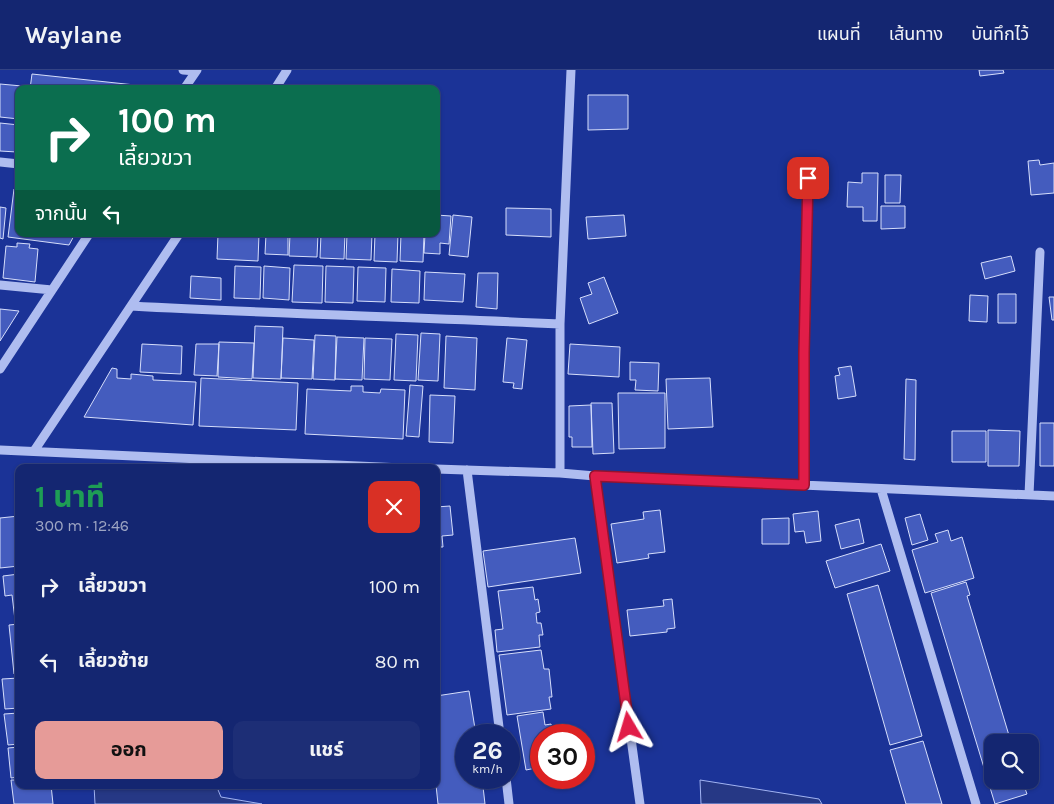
<!DOCTYPE html>
<html lang="th">
<head>
<meta charset="utf-8">
<style>
	:root { --surface:#142671; --page:#1d2e76; --text:#f1f3f6; --muted:#9da5c3; --line:#334384; --accent:#e69b98 }
	body { margin:0; font-family:Karla,"Noto Sans Thai",sans-serif; background:var(--page); color:var(--text); height:100vh; display:flex; flex-direction:column; font-size:19px; white-space:nowrap }
	* { box-sizing:border-box; margin:0 }
	p { font-size:16px; color:var(--muted) }
	.icon { flex:none; width:28px; height:28px; fill:none; stroke:currentColor; stroke-width:2; stroke-linecap:round; stroke-linejoin:round }
	.map { position:relative; flex:1; overflow:hidden }
	.details { position:absolute; left:15px; top:394px; width:425px; height:325px; display:flex; flex-direction:column; background:var(--surface); border-radius:10px; box-shadow:0 1px 4px #0004,0 0 0 1px var(--line) }
	.details>* { flex:none }
	.banner { position:absolute; left:15px; top:15px; width:425px; height:152px; border-radius:10px; box-shadow:0 1px 4px #0004,0 0 0 1px var(--line); background:#0b6e4f; color:#fff; overflow:hidden }
	.tools { position:absolute; left:984px; top:664px; display:grid; gap:10px }
	.tools a { display:grid; place-items:center; width:55px; height:55px; border-radius:10px; background:var(--surface); box-shadow:0 1px 4px #0004,0 0 0 1px var(--line); font-size:25px }
	.speed { position:absolute; left:455px; top:654px; display:flex; gap:10px; font-size:25px; font-weight:700; text-align:center }
	.speed>* { display:grid; place-content:center; width:65px; height:65px; border-radius:50%; background:var(--surface); box-shadow:0 1px 4px #0004,0 0 0 1px var(--line); line-height:1 }
	.speed small { font-size:12px; font-weight:400 }
	.speed .limit { border:8px solid #d22; background:#fff; color:#111 }
	.pin { position:absolute; display:grid; place-items:center; width:42px; height:42px; color:#fff; margin:-21px; border-radius:10px; box-shadow:0 2px 8px #0006 }
	.me { position:absolute; width:55px; margin:-28px; rotate:353deg; stroke-linejoin:round; filter:drop-shadow(0 0 4px #0008) }
	.turn { display:flex; align-items:center; gap:18px; height:105px; padding:0 20px; font-size:22px }
	.turn .icon { width:65px; height:65px; stroke-width:2.5 }
	.turn b { display:block; font-size:35px; line-height:42px }
	.then { display:flex; align-items:center; height:48px; padding:0 20px; background:#0003; gap:10px; font-size:19px }
	.round { display:grid; place-items:center; flex:none; width:52px; height:52px; border-radius:10px; background:var(--page) }
	.head { display:flex; align-items:center; justify-content:space-between; height:85px; padding:0 20px }
	h1 { font-size:30px; font-weight:700; line-height:38px; color:#1e9e55 }
	.cta { display:flex; gap:10px; margin-top:auto; padding:10px 20px }
	.cta a { flex:1; height:58px; border-radius:10px; background:var(--accent); color:#111; font-size:20px; font-weight:700; line-height:58px; text-align:center }
	.cta a+a { background:var(--page); color:var(--text) }
	ul { padding:0; list-style:none }
	li { display:flex; align-items:center; gap:15px; height:75px; padding:0 20px }
	li div { flex:1 }
	li b { display:block; font-size:19px }
	li em { font-style:normal }
	header { display:flex; align-items:center; gap:30px; box-sizing:border-box; height:70px; padding:0 25px; background:var(--surface); border-bottom:1px solid var(--line) }
	header strong { font-size:24px }
	nav { display:flex; gap:28px; margin-inline-start:auto; font-size:18px }
	.map>svg:first-child { display:block }
</style>
</head>
<body>
<header>
<strong>Waylane</strong>
<nav><a>แผนที่</a><a>เส้นทาง</a><a>บันทึกไว้</a></nav>
</header>
<div class="map">
<svg width="1054" height="734" viewBox="0 0 1054 734">
	<rect width="100%" height="100%" fill="#1b3397"/>
	<path fill="#263885" stroke="#a2b4f2" d="M700,710L819,729L822,734H701Z
		M94,715H216L221,727L262,734H95Z"/>
	<path fill="#445cbe" stroke="#d6defb" d="M979,0H1003L1004,3L980,6Z
		M32,4L163,18V19H30Z
		M0,14L22,16V19H19V49L0,47Z
		M588,25H628V59L588,60Z
		M0,53L19,55L17,82L0,81Z
		M1039,90L1040,95L1054,93V123L1031,125L1028,91Z
		M862,103H878L877,151H863V137H847L848,112L862,113Z
		M885,105H901L900,133H885Z
		M14,119H19V164H75L69,175L8,167Z
		M881,136H905V158L881,159Z
		M0,137L6,138L3,169L0,168Z
		M506,138L551,139V167L506,165Z
		M436,145L451,146L449,174L440,173V184L424,183L425,164H436Z
		M453,145L472,147L468,187L449,185Z
		M624,145L626,166L588,169L586,147Z
		M218,164H259L258,191L217,189Z
		M266,164H288V185L265,184Z
		M290,164H318L317,187L289,186Z
		M321,164H345L344,189L320,188Z
		M347,164H372L371,190L346,189Z
		M375,164H398L397,192L374,191Z
		M401,164H424L423,192L400,191Z
		M17,173L30,174L29,178L38,179L35,212L3,208L6,176L17,177Z
		M1011,186L1015,201L985,209L981,193Z
		M294,195L323,196L322,233L292,232Z
		M235,196L261,197L260,229L234,228Z
		M264,196L290,198L289,230L263,228Z
		M326,196L354,197L353,233L325,232Z
		M358,197L386,198L385,232L357,231Z
		M392,199L420,201L419,233L391,232Z
		M425,202L465,204L463,232L424,230Z
		M478,203H498L497,239L476,237Z
		M191,206L221,208V230L190,228Z
		M604,207L618,243L589,254L580,228L592,224L588,213Z
		M998,224H1016V253H998Z
		M970,225L988,226L987,252L969,251Z
		M1049,227H1054V250H1052Z
		M0,239L19,241L0,271Z
		M255,256L283,257L281,309L253,308Z
		M421,263L440,264L438,311L418,310Z
		M396,264L418,265L416,311L394,310Z
		M315,265L336,266L335,310L313,309Z
		M446,266L477,268L475,320L444,318Z
		M337,267L364,268L362,310L335,309Z
		M283,268L314,270L312,309L281,308Z
		M365,268L392,269L390,310L364,309Z
		M507,268L527,270L522,319L513,318L514,313L503,312Z
		M219,272L254,273L252,309L218,307Z
		M142,274L182,276L181,304L140,302Z
		M196,274H219L217,306L194,305Z
		M570,274L620,277L619,307L568,304Z
		M630,292L659,293L658,321L635,320L636,310H630Z
		M851,296L856,326L838,329L835,306L840,305L838,298Z
		M112,298L117,299V308L131,309V304L153,306V310L196,312L193,355L84,347Z
		M201,308L298,313L296,360L199,356Z
		M710,308L713,357L668,359L666,309Z
		M906,309L916,310L915,390L904,389Z
		M410,315L423,316L419,367L406,366Z
		M351,316H363V322L380,323L381,319L405,320L403,369L305,364L307,319L351,321Z
		M618,323H665V378L619,379Z
		M430,325L455,326L453,373L429,372Z
		M591,333H612L614,383L593,384Z
		M591,335L592,377H572V367H569V336Z
		M1040,353H1054V396H1040Z
		M988,360L1020,361L1019,396H988Z
		M952,361H986V392H952Z
		M450,436L453,465L442,466L443,477H436V437Z
		M660,440L665,482L648,484L649,488L617,493L611,454L644,449L643,442Z
		M818,441L821,471L806,473L804,461L795,462L793,444Z
		M920,444L928,470L912,475L905,448Z
		M19,446V496L0,498V448Z
		M789,448V474H762V449Z
		M859,449L864,473L841,479L835,455Z
		M948,460L951,471L962,467L974,508L925,523L912,480L938,472L935,464Z
		M575,468L581,503L488,517L483,481Z
		M881,474L890,501L835,518L826,491Z
		M19,504V549L15,550L12,525L5,526L3,506Z
		M966,512L970,525L967,526L1011,672H992V710H1022L1027,724L995,734L931,523Z
		M878,515L922,666L890,675L847,524Z
		M533,517L535,530L538,529L540,542L536,543L537,553H541L543,565H539L540,577L497,582L495,560L503,559L498,521Z
		M672,529L675,558L667,559V562L630,566L627,540L664,536L663,530Z
		M19,554V603L14,604L9,555Z
		M541,580L544,599H549L552,627H549L551,639L507,645L499,585Z
		M19,608V638L5,639L2,609Z
		M469,621L476,665H466V708H482L485,734H438L436,715V626Z
		M543,642L545,655L551,654L553,665H541V697L526,700L517,646Z
		M19,643V674L8,675L4,644Z
		M923,671L942,734H906L890,680Z
		M19,677V707L11,708L8,678Z
		M11,710H19V715H51L53,734H14Z"/>
	<g fill="none" stroke-linecap="round" stroke-linejoin="round">
		<path stroke="#afbdf0" stroke-width="9" d="M183,0L196,1
			M184,19L197,0
			M275,19L287,0
			M0,92L19,94
			M0,215L52,220
			M131,236C274,244 417,247 560,254
			M0,299L89,164
			M0,380L402,398
			M34,381L179,164
			M436,399L560,403L595,406L1054,426
			M467,400L500,665
			M560,403V254L571,0
			M595,406L640,734
			M804,415L805,283L808,108
			M881,419L976,734
			M1029,425L1040,182
			M506,708L509,734"/>
	</g>
	<g fill="none" stroke-linecap="round" stroke-linejoin="round">
		<g stroke="#92132f" stroke-width="12">
			<path id="route" d="M629,657L595,406L804,415V283L808,108"/>
		</g>
		<use href="#route" stroke="#e11d48" stroke-width="9"/>
	</g>
</svg>
<div class="tools">
<a><svg class="icon" aria-label="search" viewBox="0 0 24 24"><circle cx="10" cy="10" r="6"/><path d="M15 15l6 6"/></svg></a>
</div>
<div class="speed"><div>26<small>km/h</small></div><div class="limit">30</div></div>
<div class="pin" style="left:808px;top:108px;background:#d93025"><svg class="icon" aria-label="arrive" viewBox="0 0 24 24"><path d="M6 21V4h12l-3 4 3 4H6"/></svg></div>
<svg class="me" style="left:629px;top:657px" viewBox="-20 -20 40 40"><path d="M0-17L14 15 0 8-14 15z" fill="#e11d48" stroke="#fff" stroke-width="4"/></svg>
<div class="banner">
<div class="turn"><svg class="icon" aria-label="right" viewBox="0 0 24 24"><path d="M7 20v-9h11M14 6l5 5-5 5"/></svg><div><b>100 m</b>เลี้ยวขวา</div></div>
<div class="then">จากนั้น<svg class="icon" aria-label="left" viewBox="0 0 24 24"><path d="M17 20v-9H6M10 6l-5 5 5 5"/></svg></div>
</div>
<section class="details">
<div class="head"><div><h1>1 นาที</h1><p>300 m · 12:46</p></div><a class="round" style="background:#d93025;color:#fff"><svg class="icon" aria-label="close" viewBox="0 0 24 24"><path d="M6 6l12 12M18 6L6 18"/></svg></a></div>
<ul>
<li><svg class="icon" aria-label="right" viewBox="0 0 24 24"><path d="M7 20v-9h11M14 6l5 5-5 5"/></svg><div><b>เลี้ยวขวา</b></div><em>100 m</em></li>
<li><svg class="icon" aria-label="left" viewBox="0 0 24 24"><path d="M17 20v-9H6M10 6l-5 5 5 5"/></svg><div><b>เลี้ยวซ้าย</b></div><em>80 m</em></li>
</ul>
<div class="cta"><a>ออก</a><a>แชร์</a></div>
</section>
</div>
</body>
</html>
